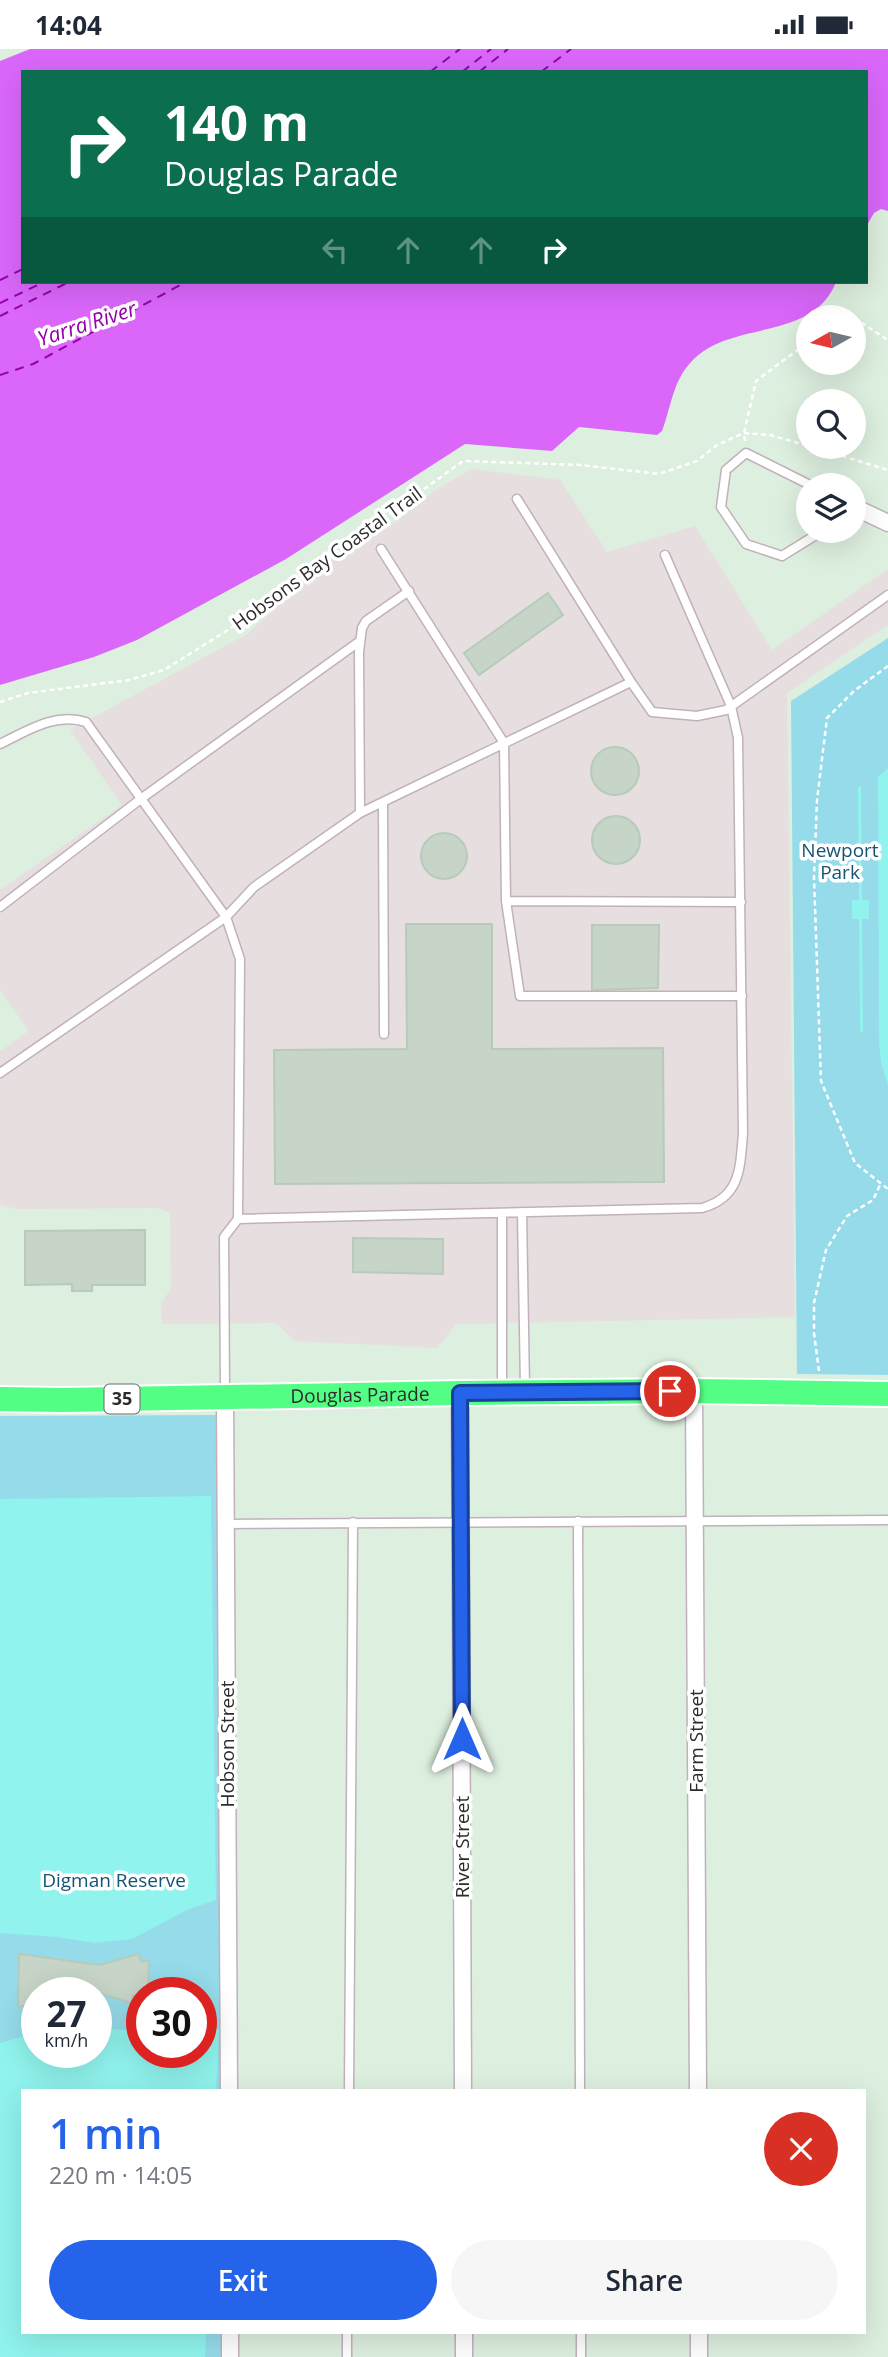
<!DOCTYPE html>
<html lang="en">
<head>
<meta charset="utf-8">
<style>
	:root { --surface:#fff; --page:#f6f6f7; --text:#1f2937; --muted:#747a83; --accent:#2563eb }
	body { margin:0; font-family:"Open Sans",sans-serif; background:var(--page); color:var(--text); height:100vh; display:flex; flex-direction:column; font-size:26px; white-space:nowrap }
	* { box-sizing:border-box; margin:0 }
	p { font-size:23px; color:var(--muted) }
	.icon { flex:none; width:38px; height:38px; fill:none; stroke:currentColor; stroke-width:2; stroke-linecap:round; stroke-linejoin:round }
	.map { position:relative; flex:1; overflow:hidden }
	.sheet { position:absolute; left:21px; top:2040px; width:845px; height:245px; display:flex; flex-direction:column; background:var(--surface); border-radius:0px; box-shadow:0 7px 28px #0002 }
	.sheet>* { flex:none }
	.banner { position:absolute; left:21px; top:21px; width:847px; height:214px; border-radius:0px; box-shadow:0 7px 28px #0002; background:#0b6e4f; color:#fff; overflow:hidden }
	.needle { width:46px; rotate:262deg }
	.fabs { position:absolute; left:796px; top:256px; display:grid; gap:14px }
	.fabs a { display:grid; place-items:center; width:70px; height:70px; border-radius:50%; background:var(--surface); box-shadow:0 7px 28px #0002; font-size:35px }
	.speed { position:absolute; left:21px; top:1928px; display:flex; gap:14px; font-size:35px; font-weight:700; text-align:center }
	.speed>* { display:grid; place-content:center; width:91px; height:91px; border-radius:50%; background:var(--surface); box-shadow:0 7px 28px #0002; line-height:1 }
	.speed small { font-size:18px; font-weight:400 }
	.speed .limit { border:10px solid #d22; background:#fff; color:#111 }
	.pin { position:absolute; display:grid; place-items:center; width:60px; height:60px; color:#fff; margin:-30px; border:4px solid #fff; border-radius:50%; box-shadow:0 2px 7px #0007 }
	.me { position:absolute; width:77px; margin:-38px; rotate:0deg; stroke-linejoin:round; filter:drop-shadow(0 0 5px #0008) }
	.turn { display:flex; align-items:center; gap:24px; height:147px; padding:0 28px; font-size:32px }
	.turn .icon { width:91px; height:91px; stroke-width:2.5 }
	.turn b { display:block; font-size:49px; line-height:60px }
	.lanes { display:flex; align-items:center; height:66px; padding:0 28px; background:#0003; justify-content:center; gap:35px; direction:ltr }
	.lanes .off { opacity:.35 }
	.round { display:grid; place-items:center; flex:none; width:74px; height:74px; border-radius:37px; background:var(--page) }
	.head { display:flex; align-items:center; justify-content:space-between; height:119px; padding:0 28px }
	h1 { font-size:42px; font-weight:600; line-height:52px; color:var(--accent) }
	.button { display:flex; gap:14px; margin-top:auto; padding:14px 28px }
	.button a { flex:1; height:80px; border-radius:42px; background:var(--accent); color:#fff; font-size:28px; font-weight:600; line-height:80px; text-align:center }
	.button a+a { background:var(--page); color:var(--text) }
	.status { display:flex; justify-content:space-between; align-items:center; height:49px; padding:0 35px; background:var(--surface); direction:ltr }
	.status svg { height:19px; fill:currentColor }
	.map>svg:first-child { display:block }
</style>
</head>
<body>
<div class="status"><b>14:04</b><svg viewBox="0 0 49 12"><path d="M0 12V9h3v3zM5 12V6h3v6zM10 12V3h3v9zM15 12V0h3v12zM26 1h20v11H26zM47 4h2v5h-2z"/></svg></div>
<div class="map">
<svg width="888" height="2308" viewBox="0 0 888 2308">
	<rect width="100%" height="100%" fill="#ddefdf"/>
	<path fill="#e7dee0" d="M471,420L560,431L607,503L695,477L772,601L888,520V576L787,644L795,1268L456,1275L437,1299L296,1292L275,1274L162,1275L161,1254L171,1240L170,1164L157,1159L18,1160L0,1156V1002L29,982L0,942V841L122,756L70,681L247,585L319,520L396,473L434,442Z"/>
	<path fill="#95dbea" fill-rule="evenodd" d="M888,589V1326L797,1325L791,652Z
		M226,1366L229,2042H23V2284H230V2308H0V1367ZM37,1944H96V2004H37ZM142,1944H201V2004H142Z"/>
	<path fill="#90f3ed" d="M888,719V1036L881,1014L879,993L878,728Z
		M858,738H861L862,851H869V870H862L863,983H860L859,870H852V851H859Z
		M211,1447L216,1851L189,1860L132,1890L95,1894L56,1888L0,1884V1450Z
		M96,1980L142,1981V2004H201V1981L219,1980L216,2042H23V2284H206L205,2308H0V1994L37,1983V2004H96Z"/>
	<path fill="#da67fa" d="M30,0H888V162L881,160L874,164L866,178V23H23V233H836C812,294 729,270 691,313C673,332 671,358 662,382L657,386L579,378L552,402L465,395L286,510L137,591L94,608L0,636V12Z"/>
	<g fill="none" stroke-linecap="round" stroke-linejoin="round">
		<path stroke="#9400ac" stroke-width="2" stroke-dasharray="9 7" stroke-linecap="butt" d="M430,23L460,0
			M462,23L491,0
			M479,23L508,0
			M541,23L571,0
			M0,231L23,220
			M0,254L44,233
			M0,267L69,233
			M0,326L33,315L186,233"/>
	</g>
	<path fill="#c6d5c8" stroke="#b6cbba" stroke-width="2" d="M548,544L563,566L479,626L464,604Z
		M591 722a24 24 0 1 1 48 0a24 24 0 1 1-48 0Z
		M592 791a24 24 0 1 1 48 0a24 24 0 1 1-48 0Z
		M421 807a23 23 0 1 1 46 0a23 23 0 1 1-46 0Z
		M406,875H492V1000L663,999L664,1133L275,1135L274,1001L407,1000Z
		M592,876H659L658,939L592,941Z
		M145,1181V1236H92V1242H72V1235L25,1236V1182Z
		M353,1189L443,1190V1225L353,1223Z
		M19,1905L100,1916L138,1905L142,1913L149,1911L148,1944H142V1949L133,1946L131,1954L96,1943L37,1944V1954L18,1958Z"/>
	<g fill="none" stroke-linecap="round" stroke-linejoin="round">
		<g stroke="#c1b1bb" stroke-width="11">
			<path id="service" d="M810,436L746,404L726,421L721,458L746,495L782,507L824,481
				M517,450L631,633
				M381,500L504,694L506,852L741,853
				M0,695C27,682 55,663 86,673L226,868L240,910L238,1170L224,1188L225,1344
				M383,753L384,985
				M360,764L359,603L362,579L366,572L409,542
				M506,852L520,947H742
				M0,858L142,749L360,592
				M0,1024L226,868L254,838L360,764L631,633L652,663L697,667L726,661L888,546
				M522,1163L525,1339
				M238,1170L702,1159C741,1148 740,1119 743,1084L738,689L731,657L665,506
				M502,1341V1164
				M578,1472L580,2042
				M225,1475L888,1471
				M349,2042L353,1473
				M581,2284V2308
				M347,2308V2284"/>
		</g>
		<g stroke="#c1b1bb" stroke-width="19">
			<path id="minor" d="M854,458L888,474
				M694,1342L698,2042
				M460,1344L463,2042
				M225,1347L229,2042
				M230,2284V2308
				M464,2284V2308
				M699,2284V2308"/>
		</g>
		<g stroke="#fff" stroke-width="28">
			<g id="primary">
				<path id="s1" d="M0,1350L63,1351L460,1344L694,1342L888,1345"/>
			</g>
		</g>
		<path stroke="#fff" stroke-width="2.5" stroke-dasharray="5 3.5" stroke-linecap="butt" d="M842,268L847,264L853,268
			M854,269L888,291
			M745,392L744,384L756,332L808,293
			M809,397L888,421
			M888,617L854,642L827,669L817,751L814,828L821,1032L855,1114L888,1140
			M0,653L28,644L129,631L164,621L231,579L463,412L581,416L659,425L697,412L717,396L744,384L770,386L808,397
			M819,1322L814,1284V1254L826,1201L847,1167L873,1151L880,1136"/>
		<use href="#service" stroke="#fff" stroke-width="8"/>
		<use href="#minor" stroke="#fff" stroke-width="16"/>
		<use href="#primary" stroke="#53fe84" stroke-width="24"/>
	</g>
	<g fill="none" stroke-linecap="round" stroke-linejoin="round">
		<g stroke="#184099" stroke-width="18">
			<path id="route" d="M462,1690L460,1344L670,1342"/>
		</g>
		<use href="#route" stroke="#2563eb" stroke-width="12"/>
	</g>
	<g text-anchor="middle" stroke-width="7" stroke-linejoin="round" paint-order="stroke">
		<rect fill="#fff" stroke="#6b6b6b" stroke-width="2" x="104.5" y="1335.5" width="35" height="29" rx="5"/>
		<g font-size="18" font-weight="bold" fill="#2c2c2c">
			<text x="122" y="1356">35</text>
		</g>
		<g font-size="19" fill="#2c2c2c" stroke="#fff">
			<text transform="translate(327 509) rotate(-36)" y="7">Hobsons Bay Coastal Trail</text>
			<text dy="7" stroke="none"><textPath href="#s1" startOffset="360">Douglas Parade</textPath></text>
			<text transform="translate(696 1692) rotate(-90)" y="7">Farm Street</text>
			<text transform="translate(227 1695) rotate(-90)" y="7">Hobson Street</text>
			<text transform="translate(462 1798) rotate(-90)" y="7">River Street</text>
		</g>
		<g font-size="19" fill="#135472" stroke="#fff">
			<text x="840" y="808">Newport<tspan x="840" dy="22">Park</tspan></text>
			<text x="114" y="1838">Digman Reserve</text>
		</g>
		<g font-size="21" font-style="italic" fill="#9400ac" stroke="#fff">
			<text transform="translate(87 275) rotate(-18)" y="7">Yarra River</text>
		</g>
	</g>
</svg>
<div class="fabs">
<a><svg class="needle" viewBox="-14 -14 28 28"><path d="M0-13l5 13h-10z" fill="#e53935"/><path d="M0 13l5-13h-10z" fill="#747a83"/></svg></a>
<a><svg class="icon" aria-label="search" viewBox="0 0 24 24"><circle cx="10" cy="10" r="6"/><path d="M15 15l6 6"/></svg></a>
<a><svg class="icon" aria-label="layers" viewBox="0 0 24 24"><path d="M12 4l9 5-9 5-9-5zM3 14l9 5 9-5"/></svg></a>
</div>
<div class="speed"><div>27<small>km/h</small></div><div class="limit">30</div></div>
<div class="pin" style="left:670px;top:1342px;background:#d93025"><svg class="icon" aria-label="arrive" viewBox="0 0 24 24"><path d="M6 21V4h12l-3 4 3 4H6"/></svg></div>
<svg class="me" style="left:462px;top:1690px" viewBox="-20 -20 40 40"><path d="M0-17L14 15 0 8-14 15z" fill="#2563eb" stroke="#fff" stroke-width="4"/></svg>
<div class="banner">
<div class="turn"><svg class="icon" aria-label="right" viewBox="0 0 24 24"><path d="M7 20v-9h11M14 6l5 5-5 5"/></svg><div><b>140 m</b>Douglas Parade</div></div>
<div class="lanes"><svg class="icon off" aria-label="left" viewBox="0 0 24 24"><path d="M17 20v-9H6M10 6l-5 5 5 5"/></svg><svg class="icon off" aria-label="ahead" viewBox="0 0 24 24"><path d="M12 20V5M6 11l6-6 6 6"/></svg><svg class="icon off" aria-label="ahead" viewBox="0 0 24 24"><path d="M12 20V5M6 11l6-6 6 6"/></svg><svg class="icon" aria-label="right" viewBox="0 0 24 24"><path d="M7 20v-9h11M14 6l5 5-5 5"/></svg></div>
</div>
<section class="sheet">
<div class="head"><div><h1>1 min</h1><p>220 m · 14:05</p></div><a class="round" style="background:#d93025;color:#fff"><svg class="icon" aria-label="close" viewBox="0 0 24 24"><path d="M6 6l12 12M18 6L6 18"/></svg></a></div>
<div class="button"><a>Exit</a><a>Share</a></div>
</section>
</div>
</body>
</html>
